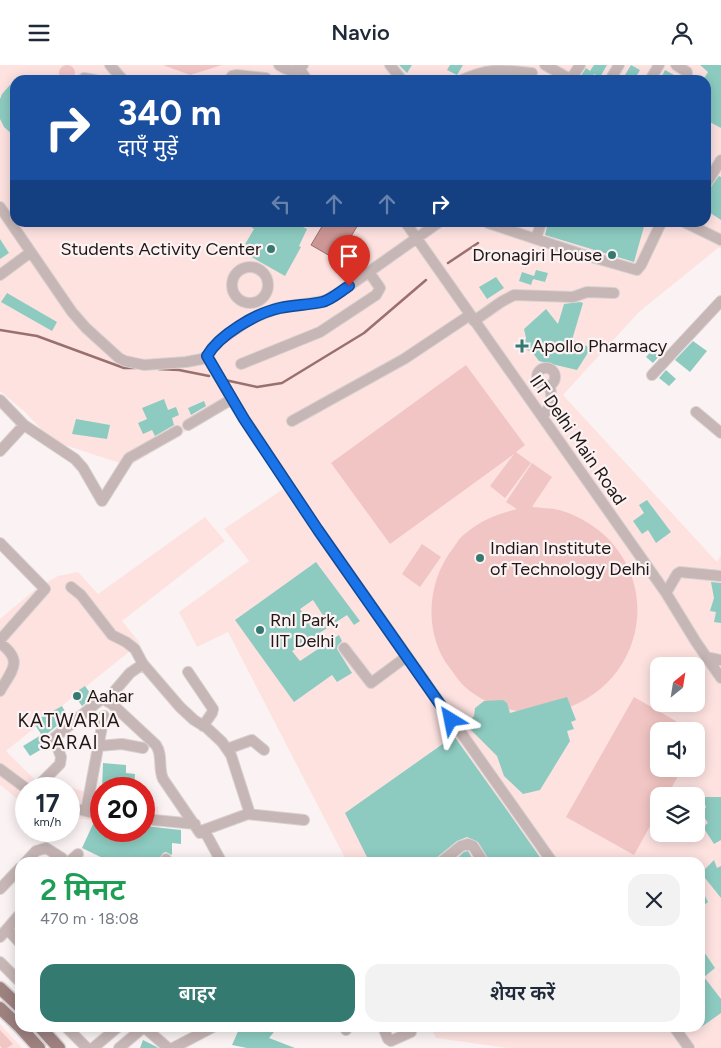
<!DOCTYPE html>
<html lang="hi">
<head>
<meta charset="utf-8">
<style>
	:root { --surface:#fff; --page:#f2f2f3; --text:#1f2937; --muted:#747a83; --accent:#347a70 }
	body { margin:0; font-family:Figtree,"Noto Sans Devanagari",sans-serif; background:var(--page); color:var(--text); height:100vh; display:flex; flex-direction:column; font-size:19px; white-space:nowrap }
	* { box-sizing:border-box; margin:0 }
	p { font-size:16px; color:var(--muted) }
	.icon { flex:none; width:28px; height:28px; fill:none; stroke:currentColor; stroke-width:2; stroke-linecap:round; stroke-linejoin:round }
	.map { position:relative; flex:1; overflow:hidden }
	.side { position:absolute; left:15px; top:792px; width:690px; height:175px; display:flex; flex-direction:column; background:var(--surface); border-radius:15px; box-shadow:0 2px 12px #0003 }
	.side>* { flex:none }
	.hud { position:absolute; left:10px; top:10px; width:701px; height:152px; border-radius:15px; box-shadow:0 2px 12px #0003; background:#1a4fa0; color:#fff; overflow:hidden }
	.needle { width:32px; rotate:30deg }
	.fabs { position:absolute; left:650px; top:592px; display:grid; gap:10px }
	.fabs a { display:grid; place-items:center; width:55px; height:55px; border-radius:10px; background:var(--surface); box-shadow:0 2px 12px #0003; font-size:25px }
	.speed { position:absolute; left:15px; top:712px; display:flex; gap:10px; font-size:25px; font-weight:700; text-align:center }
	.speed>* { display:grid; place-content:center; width:65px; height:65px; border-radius:50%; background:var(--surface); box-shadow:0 2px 12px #0003; line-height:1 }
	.speed small { font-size:12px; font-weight:400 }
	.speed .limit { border:8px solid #d22; background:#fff; color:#111 }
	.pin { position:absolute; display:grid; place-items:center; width:42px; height:42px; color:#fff; margin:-51px -21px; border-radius:50% 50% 50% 0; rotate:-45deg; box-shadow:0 0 5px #0007 }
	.pin .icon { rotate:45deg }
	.me { position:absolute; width:55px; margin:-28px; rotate:325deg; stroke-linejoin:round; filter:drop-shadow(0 0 4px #0008) }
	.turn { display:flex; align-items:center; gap:18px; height:105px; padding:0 25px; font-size:22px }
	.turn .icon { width:65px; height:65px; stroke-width:2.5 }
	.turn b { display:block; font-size:35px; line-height:42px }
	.lanes { display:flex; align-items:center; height:48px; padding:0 25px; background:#0003; justify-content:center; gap:25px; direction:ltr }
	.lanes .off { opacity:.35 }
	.round { display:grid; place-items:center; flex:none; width:52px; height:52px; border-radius:15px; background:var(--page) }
	.summary { display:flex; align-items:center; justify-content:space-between; height:85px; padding:0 25px }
	h1 { font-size:30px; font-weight:600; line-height:38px; color:#1e9e55 }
	.cta { display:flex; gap:10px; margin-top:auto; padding:10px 25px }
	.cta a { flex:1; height:58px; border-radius:15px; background:var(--accent); color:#fff; font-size:20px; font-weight:600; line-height:58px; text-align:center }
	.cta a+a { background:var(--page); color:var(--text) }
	header { display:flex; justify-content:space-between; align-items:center; height:65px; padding:0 25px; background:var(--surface); font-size:22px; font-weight:600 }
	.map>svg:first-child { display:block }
</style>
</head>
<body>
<header><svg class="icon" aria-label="menu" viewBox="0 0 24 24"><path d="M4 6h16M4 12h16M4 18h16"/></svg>Navio<svg class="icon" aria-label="person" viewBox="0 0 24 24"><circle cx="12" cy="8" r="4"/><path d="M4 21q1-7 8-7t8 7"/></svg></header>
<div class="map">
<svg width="721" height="983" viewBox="0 0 721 983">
	<rect width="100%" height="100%" fill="#fbf3f3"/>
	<path fill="#fde2e0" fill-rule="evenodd" d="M0,0H721V183H718L639,247L563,330L717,497L721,490V983H507L436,973L431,963L700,962V798L347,797L228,567L197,582L179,547L249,496L224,464L286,422L251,377L230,341L229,340L129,401L52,376L26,348L0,326ZM15,15H706V158H15ZM659,601H696V639H659ZM659,666H696V704H659ZM659,731H696V769H659Z
		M205,452L225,476L122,556L140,578L6,686L35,715L101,730V757L69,752V724H26V741L0,720V554L38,522L58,511L78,507L98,529Z
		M144,739L158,742L160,766L144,763Z
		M0,959L22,983H0Z"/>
	<path fill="#f1c5c3" d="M59 8a8 8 0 1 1 16 0a8 8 0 1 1-16 0Z
		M163,0H222L190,10Z
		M466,300L525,380L516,387L531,398L505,433L490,421L514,389L390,479L331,398Z
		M532,398L552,412L532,442C541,443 551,443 559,445C575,449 590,458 602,468C664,523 641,621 561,645C555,647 546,647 539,647C514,649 481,638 463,620C458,615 454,608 449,602C423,567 427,515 454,482C457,477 461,471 466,468C481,455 498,449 517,444L506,437Z
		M422,479L441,492L420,522L402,509Z
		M634,632L693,666H659V704H682L667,731H659V745L634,790L566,752Z
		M0,965L13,979L7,983H2L0,981Z"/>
	<path fill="#cc9694" stroke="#99706e" d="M324,158H359L337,195L311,180Z"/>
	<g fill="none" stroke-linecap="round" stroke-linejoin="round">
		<path stroke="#99706e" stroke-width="2.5" d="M448,198L478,178
			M0,265L37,271L124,303H135
			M158,304L179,305L209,311
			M225,315L257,322L282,318L364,268L426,215"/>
	</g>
	<path fill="#8dcbc1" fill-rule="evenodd" d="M399,0H412L407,8Z
		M450,0H463L457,10L447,5Z
		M594,0H607L600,12L594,9L591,15H588L581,11L586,3L590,6Z
		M631,0L640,5L634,15H622Z
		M700,0H721V63L706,55V15H703L708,7Z
		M665,5L674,10L671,15H660Z
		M15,17V35L12,45L15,53V72L4,62L0,54V34L2,29L10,20Z
		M719,111L721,112V155L706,145V128Z
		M246,158H295L307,164L299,181L301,182L285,211L241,186L254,164Z
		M548,158H645L634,197L545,170Z
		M0,174L9,188L0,194Z
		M536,205L548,208L545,217L533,214Z
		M522,207L534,211L531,220L519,216Z
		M496,212L504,223L487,234L479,222Z
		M7,228L57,257L52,266L1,237Z
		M580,237L583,238L572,275L591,283L577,305L539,296L530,284L529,286L520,281L526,273L524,264L546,244L558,259L564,239Z
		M693,276L707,286L690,307L675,295Z
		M654,283L661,289L653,298L646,292Z
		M666,305L676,314L669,321L659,313Z
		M164,334L168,345L176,342L179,350L172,353L174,360L155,371L152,365L143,369L138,358L147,354L142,343Z
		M204,336L206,341L191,350L188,343Z
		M76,354L110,360L107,374L72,369Z
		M647,435L671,467L656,478L648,465L642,469L633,456L644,448L639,440Z
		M316,497L360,556L354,560L347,550L292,586L300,596L339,570L342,576L338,580L337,584L352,608L337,617L332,610L294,637L235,555ZM313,535L326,555L314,563L300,544Z
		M711,517L721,518V558L714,557L716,547L710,546L714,533Z
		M85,621L93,632L82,641L73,629Z
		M567,632L576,655L571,657L574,664L567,666L570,676L540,725L523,729L504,711L497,691L466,660L474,651L475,643L484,636L503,635L507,638L510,648Z
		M62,641L68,652L43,672L33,657Z
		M41,670L47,681L30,691L23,681Z
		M454,671L509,748L544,798H491L478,777L467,772L457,776L436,793L433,798H370L345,748Z
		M103,698L126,700V708L135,709L134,724H102Z
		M702,732H721V775L714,779L703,762L708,758L702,749L706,742Z
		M94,757H101V766H144V761L181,765V779L172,778V790L166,787L163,788L157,798H113L82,783Z
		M468,786L475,798H452L464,787Z
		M714,795L717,803L721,801V833L701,808Z
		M700,821L708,837L700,843Z
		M700,881L715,903L704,912L721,934V948L700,963Z
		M240,962L256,967L258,962H278L269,973L295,983H247L232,980Z
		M143,975L155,981L158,983H140Z"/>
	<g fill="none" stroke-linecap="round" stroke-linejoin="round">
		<g stroke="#d8d0d0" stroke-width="12">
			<path id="minor" d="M110,0L123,15
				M279,0C288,6 295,8 303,0
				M390,0L402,15
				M545,0L572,15
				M676,0L687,7V15
				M299,3L307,15
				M84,13L95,15
				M571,14L580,0
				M229,15L232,11L237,10L266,13
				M462,15C490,2 503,5 532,8
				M610,15L619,0
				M650,15L659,0
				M706,119L721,95
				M0,142L72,247L86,263L119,293L125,296L144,300L186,297L202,294L207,291L213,282L221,274L251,254L277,243L325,236L349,221L438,158
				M406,158L666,528L696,577L721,613
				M488,158L581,189L637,205L641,200L661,158
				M686,158L721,175
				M536,174L541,158
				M232 220a18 18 0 1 1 36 0a18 18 0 1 1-36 0Z
				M0,210L31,187
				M474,256L501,237L514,230L573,232L587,227L614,228
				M207,291L234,338L318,465L553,798
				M241,299L320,267L376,230L380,223L369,207
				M537 312a9 9 0 1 1 18 0a9 9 0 1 1-18 0Z
				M652,310L721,236
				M0,335L24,360L75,394L83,403L102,436
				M696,347L721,368
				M543,351L552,338L550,320
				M292,356L404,294L470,250
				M188,360L232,334
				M0,386L24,360
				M102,436L129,393L177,366
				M0,478L45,524L0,575
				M666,528L677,509L680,507L721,511
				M0,578C24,596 12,605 0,626
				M344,583L371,618L406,592
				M706,592L721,595
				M188,607L213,644L212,648L203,661
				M107,635L130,608L143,599
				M98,681L122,679L143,683
				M227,684L252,675L264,685
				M0,704L27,724
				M35,724L60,699L61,692L54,673L99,636L103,634L112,639L156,680C163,690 158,703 163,714L200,768L204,765L245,750L249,746L231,690L222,677L207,663L194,655L180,642L143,599L135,584L126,577L112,570L81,530L71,522
				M69,742L101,750
				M86,746L104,651
				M247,749L304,755
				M144,754L195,759
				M204,765L222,798
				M25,798L36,786L46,783L62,793V798
				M68,798L78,789
				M164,798L166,794
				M440,798L461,781L468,779L473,781L484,798
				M0,824L20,803
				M7,864L20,878
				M0,872L20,849
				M0,897L20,917
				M66,962L87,983
				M144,962L168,983
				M344,962L346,965
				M383,962L388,974L391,976L411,967V962
				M674,962L689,983
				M93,983L118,962
				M119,983L144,962
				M173,983L213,962"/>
		</g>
		<g stroke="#d8d0d0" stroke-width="15">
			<path id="major" d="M0,923L20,942
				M0,943L20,962
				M20,962L39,983
				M40,962L59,983"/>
		</g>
		<use href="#minor" stroke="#c6b6b5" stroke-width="10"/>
		<use href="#major" stroke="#9c817f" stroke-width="12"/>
	</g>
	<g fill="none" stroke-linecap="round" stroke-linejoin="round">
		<g stroke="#114b97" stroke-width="12">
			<path id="route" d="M349,221C341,226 331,235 322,237C309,240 294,240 280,243C256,248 219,270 207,291L244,354L318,465L451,655"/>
		</g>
		<use href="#route" stroke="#1a73e8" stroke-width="9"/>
	</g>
	<g fill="#347a70" stroke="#fbf3f3" stroke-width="2">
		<circle cx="271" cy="184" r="5"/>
		<circle cx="612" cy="190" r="5"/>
		<path d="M519.5 273.5h5v5h5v5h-5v5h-5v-5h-5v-5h5z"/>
		<circle cx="480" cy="493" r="5"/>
		<circle cx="260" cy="565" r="5"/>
		<circle cx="77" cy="631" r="5"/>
	</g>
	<g text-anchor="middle" stroke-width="4.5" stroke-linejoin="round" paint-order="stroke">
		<g font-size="18" fill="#221616" stroke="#fbf3f3" text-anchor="start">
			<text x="261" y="190" text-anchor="end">Students Activity Center</text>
			<text x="602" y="196" text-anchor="end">Dronagiri House</text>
			<text x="532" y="287">Apollo Pharmacy</text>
			<text x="490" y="489">Indian Institute<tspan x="490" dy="21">of Technology Delhi</tspan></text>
			<text x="270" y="561">RnI Park,<tspan x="270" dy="21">IIT Delhi</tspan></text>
			<text x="87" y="637">Aahar</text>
		</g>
		<g font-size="18" fill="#221616" stroke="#fbf3f3">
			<text transform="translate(578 375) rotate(55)" y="6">IIT Delhi Main Road</text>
		</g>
		<g font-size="19" letter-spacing="1" fill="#221616" stroke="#fbf3f3">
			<text x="69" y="662">KATWARIA<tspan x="69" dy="22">SARAI</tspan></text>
		</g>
	</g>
</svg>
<div class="fabs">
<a><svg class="needle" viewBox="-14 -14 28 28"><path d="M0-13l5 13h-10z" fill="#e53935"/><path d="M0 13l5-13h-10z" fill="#747a83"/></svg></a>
<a><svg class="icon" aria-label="sound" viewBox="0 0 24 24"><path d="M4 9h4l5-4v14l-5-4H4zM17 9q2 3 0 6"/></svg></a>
<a><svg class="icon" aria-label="layers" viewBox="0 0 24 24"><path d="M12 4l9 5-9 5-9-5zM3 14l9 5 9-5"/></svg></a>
</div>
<div class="speed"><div>17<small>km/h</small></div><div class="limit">20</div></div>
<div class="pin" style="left:349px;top:221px;background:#d93025"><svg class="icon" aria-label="arrive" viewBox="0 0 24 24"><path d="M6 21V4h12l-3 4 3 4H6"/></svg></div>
<svg class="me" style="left:451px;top:655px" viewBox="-20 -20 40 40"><path d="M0-17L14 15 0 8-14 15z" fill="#1a73e8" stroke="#fff" stroke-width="4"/></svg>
<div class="hud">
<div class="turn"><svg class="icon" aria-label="right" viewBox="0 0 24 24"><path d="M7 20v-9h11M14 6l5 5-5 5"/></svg><div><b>340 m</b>दाएँ मुड़ें</div></div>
<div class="lanes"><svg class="icon off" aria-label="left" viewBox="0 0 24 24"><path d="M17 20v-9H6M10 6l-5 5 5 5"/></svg><svg class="icon off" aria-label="ahead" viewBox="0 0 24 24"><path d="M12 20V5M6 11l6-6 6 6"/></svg><svg class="icon off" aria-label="ahead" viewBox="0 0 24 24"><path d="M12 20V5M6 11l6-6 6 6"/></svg><svg class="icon" aria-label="right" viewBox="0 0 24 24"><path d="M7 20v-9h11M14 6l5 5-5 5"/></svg></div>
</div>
<section class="side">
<div class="summary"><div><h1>2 मिनट</h1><p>470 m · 18:08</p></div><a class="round"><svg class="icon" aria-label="close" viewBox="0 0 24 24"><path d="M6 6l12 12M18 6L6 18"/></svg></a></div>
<div class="cta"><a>बाहर</a><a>शेयर करें</a></div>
</section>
</div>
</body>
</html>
